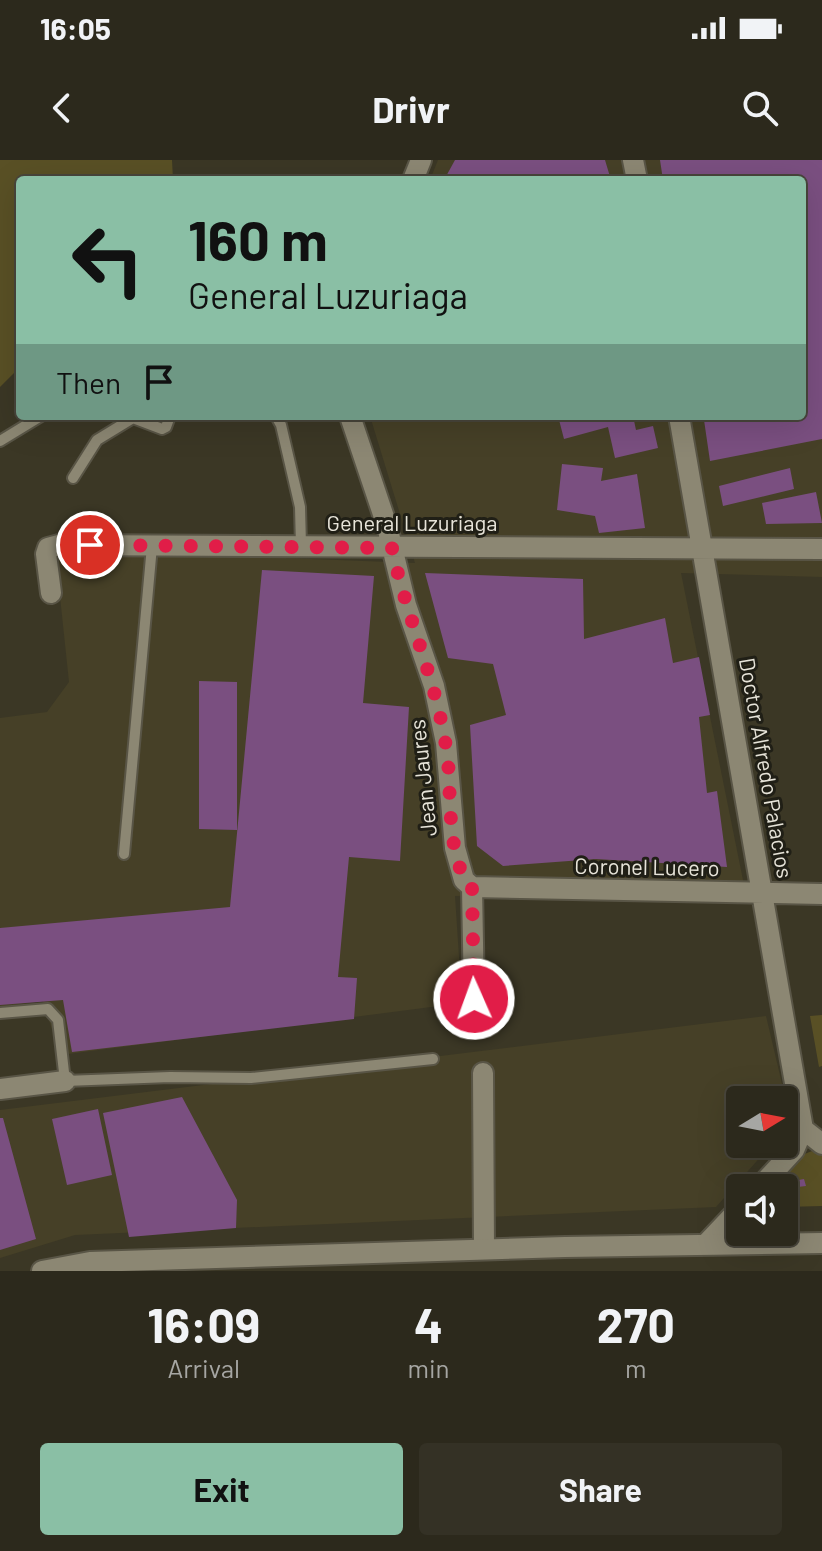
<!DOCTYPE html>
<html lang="en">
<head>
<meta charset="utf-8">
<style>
	:root { --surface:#2c291c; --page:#343125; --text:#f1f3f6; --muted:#a6a6a3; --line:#48453b; --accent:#8abfa5 }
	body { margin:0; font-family:Barlow,sans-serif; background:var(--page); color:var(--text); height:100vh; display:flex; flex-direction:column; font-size:30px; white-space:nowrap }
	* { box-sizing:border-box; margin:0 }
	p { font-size:26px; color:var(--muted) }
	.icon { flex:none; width:44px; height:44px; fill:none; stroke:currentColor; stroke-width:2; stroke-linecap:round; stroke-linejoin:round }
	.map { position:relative; height:1111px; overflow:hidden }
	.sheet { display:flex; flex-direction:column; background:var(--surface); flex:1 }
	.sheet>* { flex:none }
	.guide { position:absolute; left:16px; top:16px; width:790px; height:244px; border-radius:8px; box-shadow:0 8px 32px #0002,0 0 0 2px var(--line); background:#8abfa5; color:#111; overflow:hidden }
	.needle { width:52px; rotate:80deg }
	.controls { position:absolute; left:726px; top:926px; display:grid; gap:16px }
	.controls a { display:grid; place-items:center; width:72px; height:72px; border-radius:8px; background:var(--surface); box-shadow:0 8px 32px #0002,0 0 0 2px var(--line); font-size:40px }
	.pin { position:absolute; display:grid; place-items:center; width:68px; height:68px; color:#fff; margin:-34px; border:4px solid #fff; border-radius:50%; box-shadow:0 2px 8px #0007 }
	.me { position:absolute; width:88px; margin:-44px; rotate:358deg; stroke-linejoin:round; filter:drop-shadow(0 0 6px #0008) }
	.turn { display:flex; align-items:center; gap:28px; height:168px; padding:0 40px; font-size:36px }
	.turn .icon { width:104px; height:104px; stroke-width:2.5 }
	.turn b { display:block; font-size:56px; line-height:68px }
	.then { display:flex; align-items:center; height:76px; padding:0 40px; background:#0003; gap:16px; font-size:30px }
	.eta { display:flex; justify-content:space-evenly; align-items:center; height:136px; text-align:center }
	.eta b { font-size:48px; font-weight:700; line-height:56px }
	.button { display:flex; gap:16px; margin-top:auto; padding:16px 40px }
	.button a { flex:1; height:92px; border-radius:8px; background:var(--accent); color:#111; font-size:32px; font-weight:700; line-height:92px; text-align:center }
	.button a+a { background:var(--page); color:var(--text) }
	.status { display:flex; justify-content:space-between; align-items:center; height:56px; padding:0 40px; background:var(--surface); direction:ltr }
	.status svg { height:22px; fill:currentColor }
	header { display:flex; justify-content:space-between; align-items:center; height:104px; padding:0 40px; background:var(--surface); font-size:36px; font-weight:700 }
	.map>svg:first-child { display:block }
</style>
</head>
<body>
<div class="status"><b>16:05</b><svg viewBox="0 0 49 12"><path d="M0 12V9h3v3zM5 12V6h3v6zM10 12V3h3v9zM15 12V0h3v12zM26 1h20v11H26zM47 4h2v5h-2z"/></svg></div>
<header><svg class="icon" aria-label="back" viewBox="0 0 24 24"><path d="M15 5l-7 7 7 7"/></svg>Drivr<svg class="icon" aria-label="search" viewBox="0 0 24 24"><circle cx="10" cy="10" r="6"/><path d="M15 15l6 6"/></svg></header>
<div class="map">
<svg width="822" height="1111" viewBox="0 0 822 1111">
	<rect width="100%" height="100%" fill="#3b3725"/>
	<path fill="#464027" d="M438,0H822V417L681,413L745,730L455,736L462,843L60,895L43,841L0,847V558L47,552L69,522L55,389L415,403L370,256H802V20H430Z
		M766,856L791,962L784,970V940H740V984H772L716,1047L75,1075L0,1098V950Z"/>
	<path fill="#595025" d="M0,0H172L173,20H20V207L0,227Z
		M822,855V906L819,907L810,856Z
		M812,991L822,995V1046L784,1047V1028H770L795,998Z"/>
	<path fill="#7a4f80" d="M455,0H605L611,20H444Z
		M660,0H822V279L710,301L704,260L729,256H802V243L807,242L802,202V20H663Z
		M558,256H633L636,270L653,266L658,288L615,298L608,267L564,279Z
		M562,304L603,308L601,321L637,314L645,368L599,373L595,356L557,350Z
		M790,308L794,329L723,346L719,326Z
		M816,332L822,363L766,364L762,343Z
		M262,410L374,416L363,543L409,547L400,701L349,697L338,817L357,818L354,859L72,892L63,840L0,845V768L230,747Z
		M425,413L583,419L584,479L665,458L673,503L699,497L710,555L699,557L707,633L717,631L727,707L596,699L503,706L477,686L470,565L506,555L493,504L448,498Z
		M199,521L237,522V670L199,669Z
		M182,937L237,1040L236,1068L129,1077L103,953Z
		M98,949L112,1015L67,1025L52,959Z
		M0,958H3L36,1079L0,1090Z
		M804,1019L806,1026L789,1028L788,1022Z"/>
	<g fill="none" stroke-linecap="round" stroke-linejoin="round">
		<g stroke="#595546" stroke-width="14">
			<path id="lane" d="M276,256L281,265L300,347L301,386
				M0,281L41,256
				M73,318L97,280L133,258L162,269L166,267L170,256
				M124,694L152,386
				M0,853L48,849L58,860L65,921L170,917L251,918L433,899"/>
		</g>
		<g stroke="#595546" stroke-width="24">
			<path id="street" d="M633,0L637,20
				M413,20L421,0
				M350,256L387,366L406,445L434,526L446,583L455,688L464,720L472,727L474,839
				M679,256L803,969L794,990L759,1028
				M51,433L46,394L48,388L59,385L822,389
				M472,727L822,734
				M483,913L484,1089
				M0,929L65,921
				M803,969L822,984
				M706,1084L740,1048"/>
		</g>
		<g stroke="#595546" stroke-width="24">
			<path id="secondary" d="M42,1111L90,1102L565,1087L822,1083"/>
		</g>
		<use href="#lane" stroke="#8c8773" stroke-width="10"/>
		<use href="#street" stroke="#8c8773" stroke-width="20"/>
		<use href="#secondary" stroke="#8c8773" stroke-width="20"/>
	</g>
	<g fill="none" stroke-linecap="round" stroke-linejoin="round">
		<path stroke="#e11d48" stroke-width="14" stroke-dasharray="0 25.2" d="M90,385L392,388C407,461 440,527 448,602C451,634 447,705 472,727L474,839"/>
	</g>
	<g text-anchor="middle" stroke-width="6" stroke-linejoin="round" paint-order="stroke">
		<g font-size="22" fill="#e7e4d9" stroke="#201f16">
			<text x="412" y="371">General Luzuriaga</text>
			<text transform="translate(766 608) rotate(80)" y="8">Doctor Alfredo Palacios</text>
			<text transform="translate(423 618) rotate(-96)" y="8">Jean Jaures</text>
			<text transform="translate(647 707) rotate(1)" y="8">Coronel Lucero</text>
		</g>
	</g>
</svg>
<div class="controls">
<a><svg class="needle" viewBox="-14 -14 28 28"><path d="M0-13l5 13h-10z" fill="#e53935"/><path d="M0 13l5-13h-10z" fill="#a6a6a3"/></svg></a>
<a><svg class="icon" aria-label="sound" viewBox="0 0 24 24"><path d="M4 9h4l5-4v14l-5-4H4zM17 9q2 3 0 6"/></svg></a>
</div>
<div class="pin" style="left:90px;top:385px;background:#d93025"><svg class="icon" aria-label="arrive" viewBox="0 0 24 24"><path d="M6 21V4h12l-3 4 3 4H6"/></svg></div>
<svg class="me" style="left:474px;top:839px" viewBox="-20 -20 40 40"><circle r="17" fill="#e11d48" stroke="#fff" stroke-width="3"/><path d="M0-11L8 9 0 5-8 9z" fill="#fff"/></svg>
<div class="guide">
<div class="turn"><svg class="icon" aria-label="left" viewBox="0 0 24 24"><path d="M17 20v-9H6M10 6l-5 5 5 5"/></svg><div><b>160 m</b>General Luzuriaga</div></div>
<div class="then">Then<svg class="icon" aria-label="arrive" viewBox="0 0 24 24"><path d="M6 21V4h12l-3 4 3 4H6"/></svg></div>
</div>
</div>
<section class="sheet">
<div class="eta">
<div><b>16:09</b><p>Arrival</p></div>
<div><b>4</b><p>min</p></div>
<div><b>270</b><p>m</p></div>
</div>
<div class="button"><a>Exit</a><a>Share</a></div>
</section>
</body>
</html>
